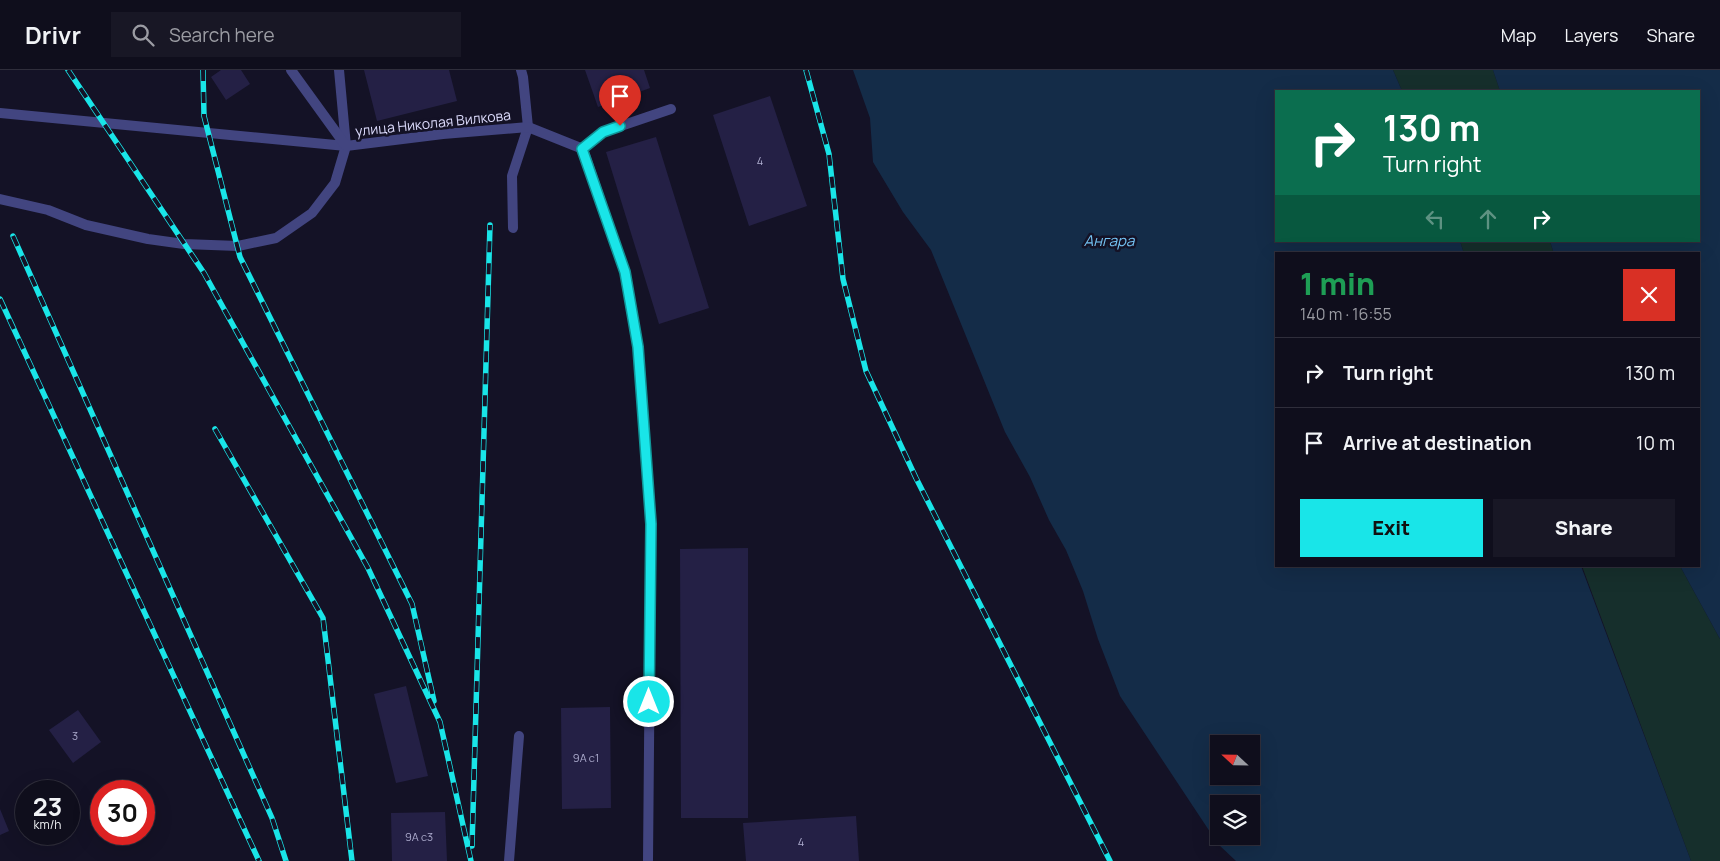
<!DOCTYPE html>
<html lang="en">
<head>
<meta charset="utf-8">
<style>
	:root { --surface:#0f0e1c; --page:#181725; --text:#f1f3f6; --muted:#9b9ca3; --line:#2f2e3b; --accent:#19e5e8 }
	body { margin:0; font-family:Manrope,sans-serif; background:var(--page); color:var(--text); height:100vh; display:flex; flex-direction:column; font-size:19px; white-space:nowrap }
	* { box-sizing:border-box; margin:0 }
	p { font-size:16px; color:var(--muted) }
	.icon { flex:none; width:28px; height:28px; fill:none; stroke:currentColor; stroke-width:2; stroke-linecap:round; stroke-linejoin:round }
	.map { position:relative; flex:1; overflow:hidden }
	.side { position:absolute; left:1275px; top:182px; width:425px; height:315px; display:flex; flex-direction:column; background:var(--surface); border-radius:0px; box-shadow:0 5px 20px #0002,0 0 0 1px var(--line) }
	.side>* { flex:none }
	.top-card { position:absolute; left:1275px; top:20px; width:425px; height:152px; border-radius:0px; box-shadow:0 5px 20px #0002,0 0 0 1px var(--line); background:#0b6e4f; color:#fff; overflow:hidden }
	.needle { width:32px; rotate:292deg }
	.fabs { position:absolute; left:1210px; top:665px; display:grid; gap:10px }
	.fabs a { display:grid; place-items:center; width:50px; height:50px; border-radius:0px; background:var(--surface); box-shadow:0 5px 20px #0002,0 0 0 1px var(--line); font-size:25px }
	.speed { position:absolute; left:15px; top:710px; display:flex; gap:10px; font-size:25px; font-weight:700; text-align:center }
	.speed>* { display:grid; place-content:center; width:65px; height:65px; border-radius:50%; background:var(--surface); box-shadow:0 5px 20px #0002,0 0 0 1px var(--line); line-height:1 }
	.speed small { font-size:12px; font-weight:400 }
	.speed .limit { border:8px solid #d22; background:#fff; color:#111 }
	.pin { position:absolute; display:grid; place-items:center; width:42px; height:42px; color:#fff; margin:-51px -21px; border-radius:50% 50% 50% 0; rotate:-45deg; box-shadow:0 0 5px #0007 }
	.pin .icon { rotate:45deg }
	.me { position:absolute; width:55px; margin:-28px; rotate:0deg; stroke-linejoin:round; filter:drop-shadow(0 0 4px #0008) }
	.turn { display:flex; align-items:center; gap:18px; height:105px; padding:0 25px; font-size:22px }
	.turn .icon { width:65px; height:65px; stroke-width:2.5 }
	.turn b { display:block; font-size:35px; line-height:42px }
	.lanes { display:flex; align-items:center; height:48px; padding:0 25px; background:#0003; justify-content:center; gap:25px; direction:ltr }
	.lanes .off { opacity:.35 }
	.round { display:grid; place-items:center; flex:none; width:52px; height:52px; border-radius:0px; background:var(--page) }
	.overview { display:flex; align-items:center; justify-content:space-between; height:85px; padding:0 25px }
	h1 { font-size:30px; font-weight:800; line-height:38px; color:#1e9e55 }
	.action { display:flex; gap:10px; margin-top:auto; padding:10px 25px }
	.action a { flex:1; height:58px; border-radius:0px; background:var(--accent); color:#111; font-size:20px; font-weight:800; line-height:58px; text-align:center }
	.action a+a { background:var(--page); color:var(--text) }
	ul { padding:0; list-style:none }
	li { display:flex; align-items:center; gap:15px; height:70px; padding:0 25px; border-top:1px solid var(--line) }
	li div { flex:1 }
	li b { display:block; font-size:19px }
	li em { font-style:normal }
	header { display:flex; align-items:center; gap:30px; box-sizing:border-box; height:70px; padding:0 25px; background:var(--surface); border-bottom:1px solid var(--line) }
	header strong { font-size:24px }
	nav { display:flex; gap:28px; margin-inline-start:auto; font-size:18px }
	.search { width:350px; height:45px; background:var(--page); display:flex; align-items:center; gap:12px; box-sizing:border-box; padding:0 18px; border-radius:0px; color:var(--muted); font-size:19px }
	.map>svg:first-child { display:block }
</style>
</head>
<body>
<header>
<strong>Drivr</strong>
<div class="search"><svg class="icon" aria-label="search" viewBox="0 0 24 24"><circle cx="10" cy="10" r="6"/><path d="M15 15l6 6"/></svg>Search here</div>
<nav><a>Map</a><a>Layers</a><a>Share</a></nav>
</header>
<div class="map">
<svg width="1720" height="791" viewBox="0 0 1720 791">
	<rect width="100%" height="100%" fill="#141226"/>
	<path fill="#162f2c" d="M1393,0H1493L1500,21H1402Z
		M1460,171H1550L1554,184H1464Z
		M1582,496H1680L1720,569V791H1691Z"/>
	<path fill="#142c48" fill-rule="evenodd" d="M853,0H1393L1402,21H1276V171H1460L1464,184H1276V496H1581L1691,791H1236L1218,774L1120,626L1098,569L1083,521L1066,480L1049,450L1030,407L1005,362L931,180L903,142L873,92L870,48ZM1219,674H1251V706H1219ZM1219,734H1251V766H1219Z
		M1493,0H1720V569L1680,496H1699V184H1554L1550,171H1699V21H1500Z"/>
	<path fill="#242045" d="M221,0H241L250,14L226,30L211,7Z
		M364,0H449L457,31L377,51Z
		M585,0H644L650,18L598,37Z
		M770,26L807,136L749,156L713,45Z
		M656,67L709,238L659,254L606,82Z
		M748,478V748H681L680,479Z
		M406,616L428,706L396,713L374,624Z
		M610,637L611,738L562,739L561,638Z
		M78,640L101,672L73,693L49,660Z
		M0,739L9,761L0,765Z
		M445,742L447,791H392L391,743Z
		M856,746L859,791H746L743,753Z"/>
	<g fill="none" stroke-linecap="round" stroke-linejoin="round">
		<path stroke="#424580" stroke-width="10" d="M0,43L346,76
			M583,79L603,62L671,39
			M0,129L48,140L86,155L148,169L184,174L238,176L276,168L312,143L335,113L346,76L339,0
			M513,158L512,106L528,57L523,7L521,0
			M509,791L519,666"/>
		<path stroke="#424580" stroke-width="10" d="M291,0L346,76L443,64L528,57L583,79L625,202L638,277L651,454L648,791"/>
		<g stroke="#19e5e8" stroke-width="5.5">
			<path id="rail" d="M68,0L204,203L368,498L440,652L471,791
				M203,0L204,46L240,187L412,534L434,631
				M806,0L829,84L843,209L866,301L916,408L1110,791
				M13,166L272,748L286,791
				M0,229L259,791
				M215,359L323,548L352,791
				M472,776L490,155"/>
		</g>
		<use href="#rail" stroke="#141226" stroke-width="4" stroke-dasharray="11" stroke-linecap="butt"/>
	</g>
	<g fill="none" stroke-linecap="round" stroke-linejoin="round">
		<g stroke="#109597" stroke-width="12">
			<path id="route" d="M620,56L603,62L582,79L625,202L638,277L651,454L649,632"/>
		</g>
		<use href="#route" stroke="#19e5e8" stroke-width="9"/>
	</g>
	<g text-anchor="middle" stroke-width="5" stroke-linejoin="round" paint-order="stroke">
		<g font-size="11" fill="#adacce">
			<text x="760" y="95">4</text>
			<text x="75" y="670">3</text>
			<text x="586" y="692">9А с1</text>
			<text x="419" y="771">9А с3</text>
			<text x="801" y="776">4</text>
		</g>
		<g font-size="14" fill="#dbdafb" stroke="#141226">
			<text transform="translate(433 53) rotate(-6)" y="5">улица Николая Вилкова</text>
		</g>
		<g font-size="15" font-style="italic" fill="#73c1f1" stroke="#141226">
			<text x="1109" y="176">Ангара</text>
		</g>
	</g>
</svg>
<div class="fabs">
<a><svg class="needle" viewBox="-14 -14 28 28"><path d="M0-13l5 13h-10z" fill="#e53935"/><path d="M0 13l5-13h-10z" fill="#9b9ca3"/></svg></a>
<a><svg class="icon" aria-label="layers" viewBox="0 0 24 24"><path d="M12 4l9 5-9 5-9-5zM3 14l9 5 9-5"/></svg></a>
</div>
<div class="speed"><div>23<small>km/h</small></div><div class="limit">30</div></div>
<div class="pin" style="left:620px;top:56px;background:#d93025"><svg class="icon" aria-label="arrive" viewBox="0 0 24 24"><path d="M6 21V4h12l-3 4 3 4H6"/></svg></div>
<svg class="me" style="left:649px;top:632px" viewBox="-20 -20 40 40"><circle r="17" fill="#19e5e8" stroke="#fff" stroke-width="3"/><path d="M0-11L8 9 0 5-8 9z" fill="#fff"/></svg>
<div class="top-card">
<div class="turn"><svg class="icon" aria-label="right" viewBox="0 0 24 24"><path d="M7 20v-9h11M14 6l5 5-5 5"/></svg><div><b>130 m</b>Turn right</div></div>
<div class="lanes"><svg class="icon off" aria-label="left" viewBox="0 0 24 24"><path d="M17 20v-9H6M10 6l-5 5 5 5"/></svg><svg class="icon off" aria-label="ahead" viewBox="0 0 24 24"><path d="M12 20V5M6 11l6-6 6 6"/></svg><svg class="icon" aria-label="right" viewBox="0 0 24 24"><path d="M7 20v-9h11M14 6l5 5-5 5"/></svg></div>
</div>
<section class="side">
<div class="overview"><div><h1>1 min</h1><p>140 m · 16:55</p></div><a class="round" style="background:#d93025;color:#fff"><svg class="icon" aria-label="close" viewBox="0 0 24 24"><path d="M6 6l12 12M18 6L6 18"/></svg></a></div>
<ul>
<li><svg class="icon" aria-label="right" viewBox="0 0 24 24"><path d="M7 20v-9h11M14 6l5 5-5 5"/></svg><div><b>Turn right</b></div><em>130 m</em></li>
<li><svg class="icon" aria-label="arrive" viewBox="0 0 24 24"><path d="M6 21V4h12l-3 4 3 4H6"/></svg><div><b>Arrive at destination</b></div><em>10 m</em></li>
</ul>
<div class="action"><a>Exit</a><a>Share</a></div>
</section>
</div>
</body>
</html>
